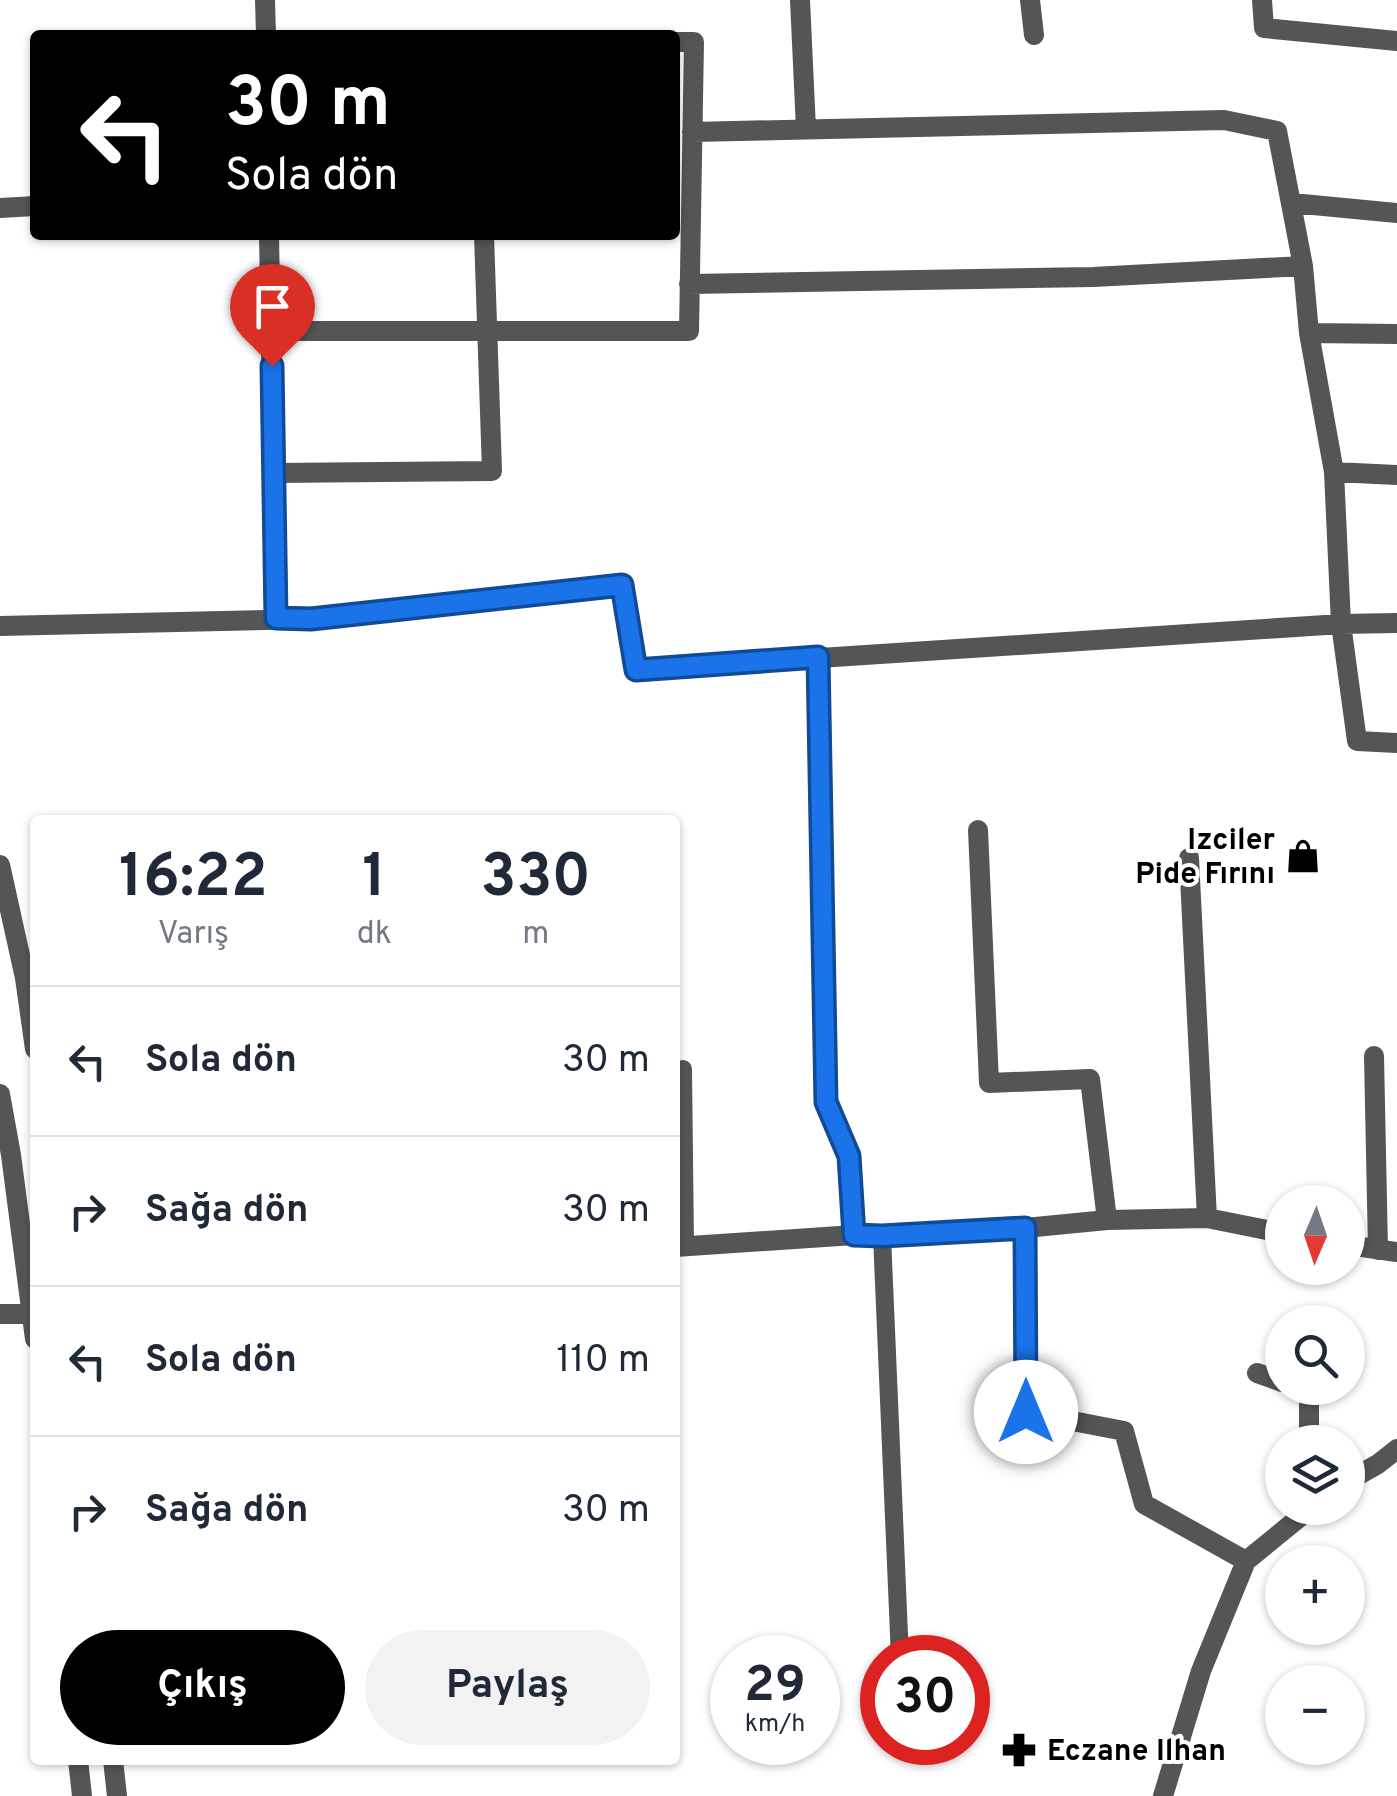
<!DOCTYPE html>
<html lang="tr">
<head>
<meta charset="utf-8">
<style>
	:root { --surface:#fff; --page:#f2f2f3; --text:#1f2937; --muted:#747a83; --line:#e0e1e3; --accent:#000 }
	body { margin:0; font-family:Overpass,sans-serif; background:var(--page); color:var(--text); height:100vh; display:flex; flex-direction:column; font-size:38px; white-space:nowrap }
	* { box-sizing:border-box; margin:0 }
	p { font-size:32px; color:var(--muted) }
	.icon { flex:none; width:55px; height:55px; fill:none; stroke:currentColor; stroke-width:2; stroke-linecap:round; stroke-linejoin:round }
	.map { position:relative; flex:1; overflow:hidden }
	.sheet { position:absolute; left:30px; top:815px; width:650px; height:950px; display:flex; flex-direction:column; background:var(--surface); border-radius:10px; box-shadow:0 2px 8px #0004 }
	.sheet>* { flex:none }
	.hud { position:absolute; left:30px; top:30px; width:650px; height:210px; border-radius:10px; box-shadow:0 2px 8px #0004; background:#000; color:#fff; overflow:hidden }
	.needle { width:65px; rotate:182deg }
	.buttons { position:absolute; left:1265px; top:1185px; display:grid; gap:20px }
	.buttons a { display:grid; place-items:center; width:100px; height:100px; border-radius:50%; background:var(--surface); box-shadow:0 2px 8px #0004; font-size:50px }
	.speed { position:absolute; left:710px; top:1635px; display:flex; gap:20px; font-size:50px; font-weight:700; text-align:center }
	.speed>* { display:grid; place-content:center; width:130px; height:130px; border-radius:50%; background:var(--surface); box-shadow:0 2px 8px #0004; line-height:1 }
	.speed small { font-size:25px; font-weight:400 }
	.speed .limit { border:15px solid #d22; background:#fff; color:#111 }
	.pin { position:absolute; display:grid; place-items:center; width:85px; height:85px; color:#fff; margin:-102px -42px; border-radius:50% 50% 50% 0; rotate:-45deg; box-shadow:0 0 10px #0007 }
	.pin .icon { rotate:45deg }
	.me { position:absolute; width:110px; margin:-55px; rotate:0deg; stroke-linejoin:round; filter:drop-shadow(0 0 8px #0008) }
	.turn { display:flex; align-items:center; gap:35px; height:210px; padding:0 30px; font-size:45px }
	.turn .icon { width:130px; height:130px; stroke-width:2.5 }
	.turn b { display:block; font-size:70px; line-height:85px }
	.eta { display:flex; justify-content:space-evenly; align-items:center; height:170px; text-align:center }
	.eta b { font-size:60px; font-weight:700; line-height:70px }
	.action { display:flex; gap:20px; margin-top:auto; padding:20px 30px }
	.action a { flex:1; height:115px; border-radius:60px; background:var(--accent); color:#fff; font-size:40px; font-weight:700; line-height:115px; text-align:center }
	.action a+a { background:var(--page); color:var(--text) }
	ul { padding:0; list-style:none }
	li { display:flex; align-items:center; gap:30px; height:150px; padding:0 30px; border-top:2px solid var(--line) }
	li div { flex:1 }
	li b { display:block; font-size:38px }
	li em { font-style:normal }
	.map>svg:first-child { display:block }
</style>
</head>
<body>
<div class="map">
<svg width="1397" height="1796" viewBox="0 0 1397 1796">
	<rect width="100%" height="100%" fill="#fff"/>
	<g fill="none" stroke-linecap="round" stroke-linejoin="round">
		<path stroke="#555" stroke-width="18" d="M683,1069L685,1246
			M882,1236L900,1658"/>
		<path stroke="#555" stroke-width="20" d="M265,0L266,35
			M800,0L806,129
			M1030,0L1034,35
			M1262,0L1264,28L1397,41
			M692,132L1224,120L1277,131L1303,266L1309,333L1334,472L1341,624L1357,741L1397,743
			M1292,203L1397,213
			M0,208L35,206
			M269,235L276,619
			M689,284L1093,277L1303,266
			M271,331H689L694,42H675
			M1309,333L1397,334
			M1334,472L1397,475
			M274,473L492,471L484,235
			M0,626L311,619L622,585L636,670L1341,624L1397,623
			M819,657L826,1102L849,1157L854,1235
			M978,830L989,1083L1090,1079L1107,1220
			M1189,858L1207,1218
			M0,865L25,978L35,1049
			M1374,1056L1378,1250
			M0,1094L11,1155L35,1339
			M1025,1228L1026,1412L1124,1431L1144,1504L1246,1561
			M1348,1245L1397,1252
			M675,1247L854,1235L882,1236L1025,1228L1107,1220L1207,1218L1282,1233
			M0,1314H32
			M1257,1373L1282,1382
			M1298,1388L1309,1391V1442
			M1348,1481L1378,1464L1397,1449
			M78,1760L82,1796
			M113,1760L117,1796
			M1163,1796L1201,1671L1246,1561L1311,1508"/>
	</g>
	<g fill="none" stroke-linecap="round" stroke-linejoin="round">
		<g stroke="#114b97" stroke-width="25">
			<path id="route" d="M272,366L276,618L311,619L622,585L636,670L818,657L826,1102L849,1156L854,1235L882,1236L1025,1228L1026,1412"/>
		</g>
		<use href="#route" stroke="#1a73e8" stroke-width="18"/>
	</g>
	<defs>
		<g id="shop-bare" transform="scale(2.7)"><path d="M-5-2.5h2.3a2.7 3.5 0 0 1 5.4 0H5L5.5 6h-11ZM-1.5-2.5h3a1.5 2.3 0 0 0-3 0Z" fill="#000" stroke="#fff" stroke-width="2.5" paint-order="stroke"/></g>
		<g id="pharmacy-bare" transform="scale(2.7)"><path d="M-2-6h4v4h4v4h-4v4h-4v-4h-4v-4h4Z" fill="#000" stroke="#fff" stroke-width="2.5" paint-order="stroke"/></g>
	</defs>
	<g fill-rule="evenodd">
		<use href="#shop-bare" x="1303" y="856"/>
		<use href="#pharmacy-bare" x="1019" y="1750"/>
	</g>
	<g text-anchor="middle" stroke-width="8" stroke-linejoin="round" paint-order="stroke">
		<g font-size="30" font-weight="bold" fill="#000" stroke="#fff" text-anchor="end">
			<text x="1275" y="849">Izciler<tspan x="1275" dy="34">Pide Fırını</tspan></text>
			<text x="1047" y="1760" text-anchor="start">Eczane Ilhan</text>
		</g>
	</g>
</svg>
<div class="buttons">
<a><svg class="needle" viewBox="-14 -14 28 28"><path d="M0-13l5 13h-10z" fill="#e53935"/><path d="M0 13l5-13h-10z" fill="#747a83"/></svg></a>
<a><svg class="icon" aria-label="search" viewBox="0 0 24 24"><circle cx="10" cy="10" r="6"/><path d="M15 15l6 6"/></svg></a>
<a><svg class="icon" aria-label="layers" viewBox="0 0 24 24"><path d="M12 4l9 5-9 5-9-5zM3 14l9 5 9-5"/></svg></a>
<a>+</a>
<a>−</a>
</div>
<div class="speed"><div>29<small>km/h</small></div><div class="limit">30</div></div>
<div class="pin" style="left:272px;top:366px;background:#d93025"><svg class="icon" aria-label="arrive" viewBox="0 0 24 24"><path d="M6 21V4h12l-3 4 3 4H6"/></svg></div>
<svg class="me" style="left:1026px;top:1412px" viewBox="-20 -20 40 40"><circle r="19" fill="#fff"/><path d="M0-13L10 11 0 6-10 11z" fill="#1a73e8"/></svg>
<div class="hud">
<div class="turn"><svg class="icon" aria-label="left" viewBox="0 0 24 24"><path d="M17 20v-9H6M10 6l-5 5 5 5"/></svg><div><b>30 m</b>Sola dön</div></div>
</div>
<section class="sheet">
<div class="eta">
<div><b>16:22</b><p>Varış</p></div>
<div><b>1</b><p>dk</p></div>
<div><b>330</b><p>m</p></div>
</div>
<ul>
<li><svg class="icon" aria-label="left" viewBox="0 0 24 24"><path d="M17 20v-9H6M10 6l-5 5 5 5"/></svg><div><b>Sola dön</b></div><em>30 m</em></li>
<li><svg class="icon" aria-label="right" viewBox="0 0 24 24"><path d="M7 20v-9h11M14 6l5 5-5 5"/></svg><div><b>Sağa dön</b></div><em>30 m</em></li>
<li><svg class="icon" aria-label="left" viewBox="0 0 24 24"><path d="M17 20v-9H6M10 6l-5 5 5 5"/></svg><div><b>Sola dön</b></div><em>110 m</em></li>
<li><svg class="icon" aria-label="right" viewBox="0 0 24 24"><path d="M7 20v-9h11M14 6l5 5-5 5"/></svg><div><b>Sağa dön</b></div><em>30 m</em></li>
</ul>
<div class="action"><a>Çıkış</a><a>Paylaş</a></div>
</section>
</div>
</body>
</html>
